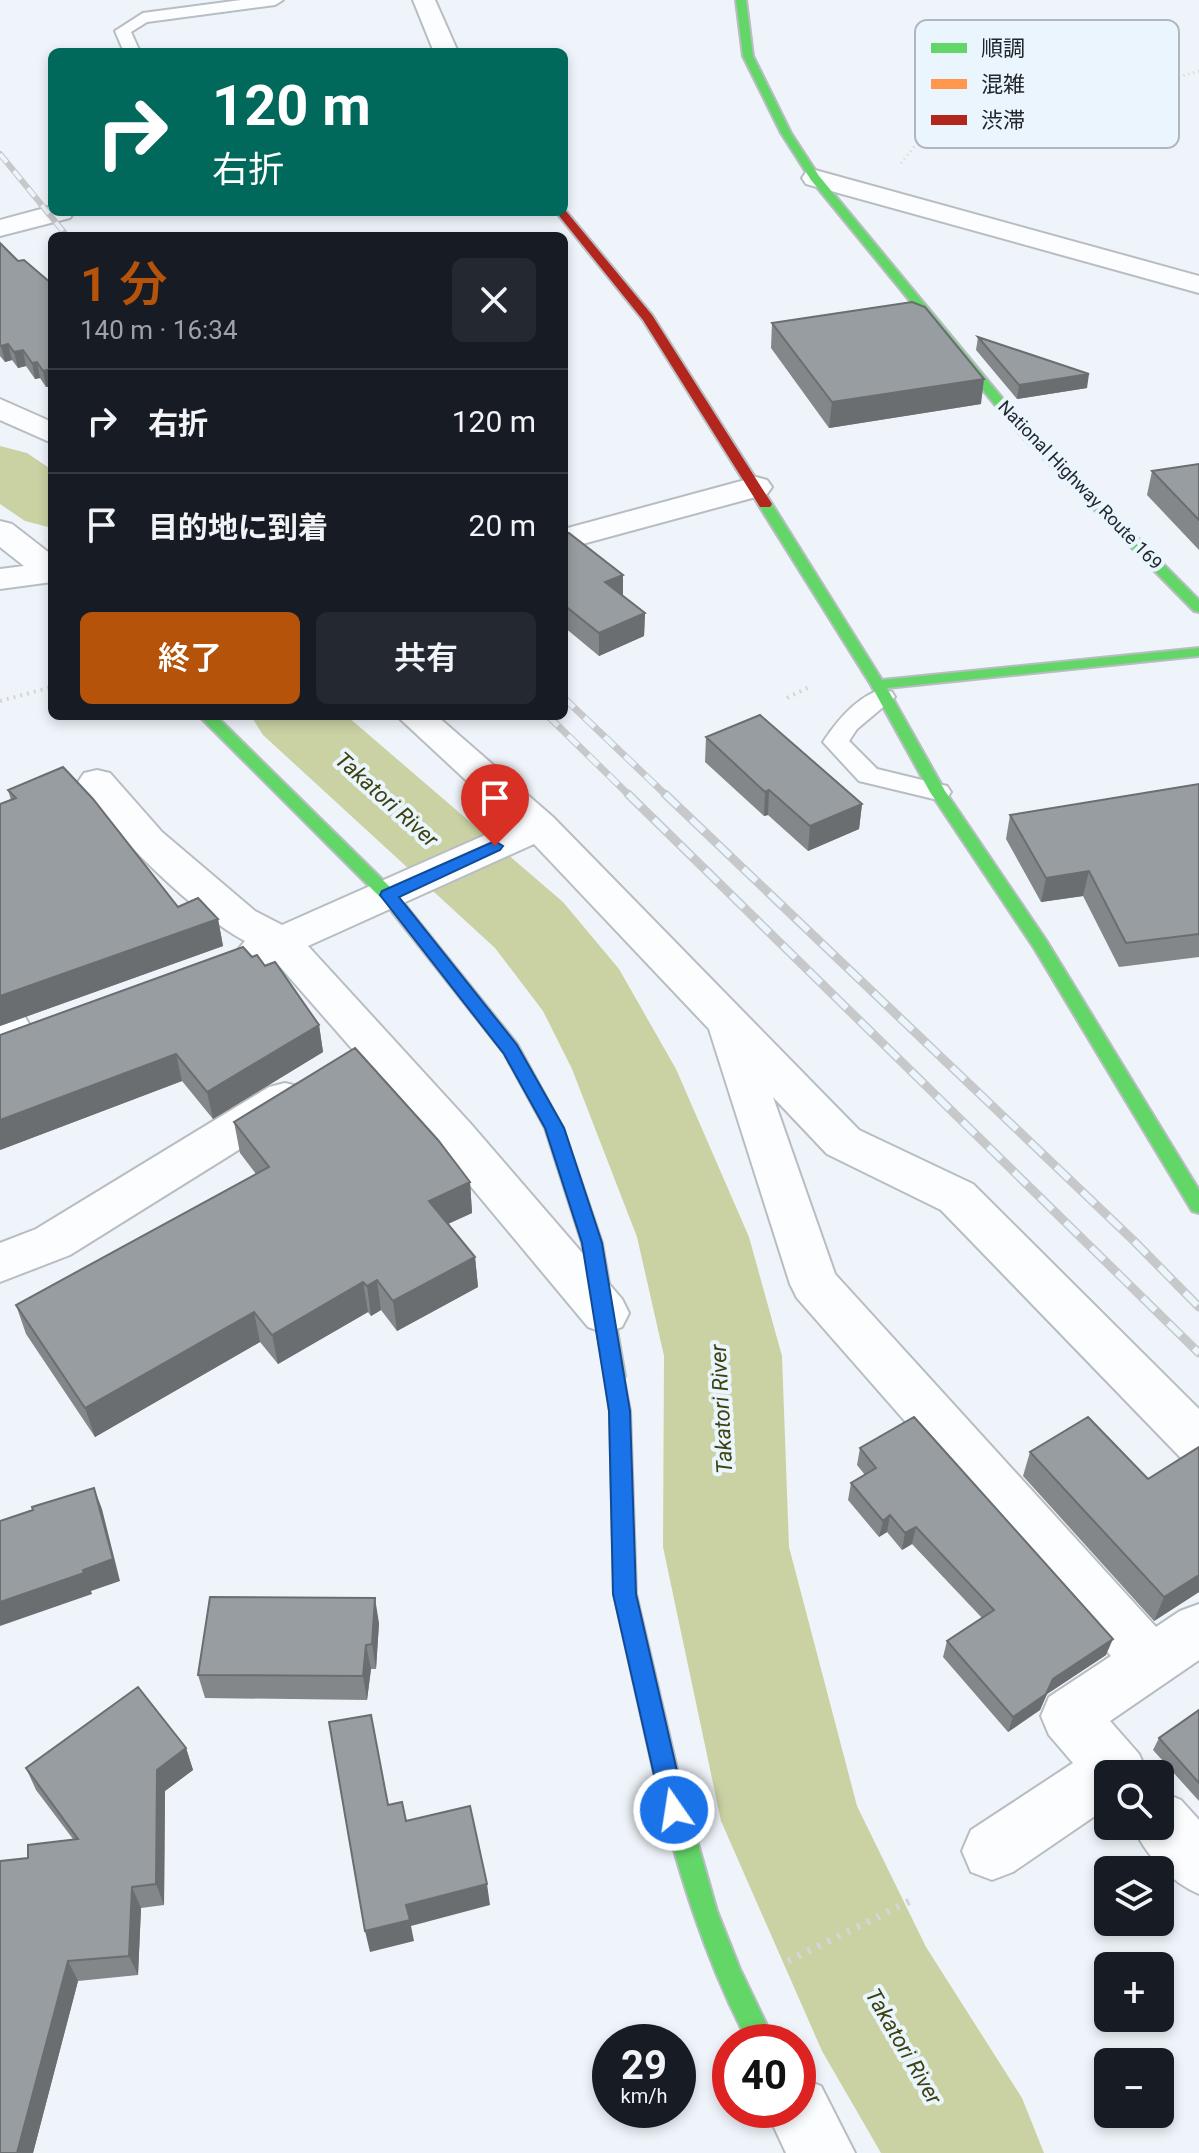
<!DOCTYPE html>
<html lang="ja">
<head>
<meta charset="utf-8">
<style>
	:root { --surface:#171b24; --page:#242831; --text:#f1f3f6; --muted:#9ea1a6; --line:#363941; --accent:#b45309 }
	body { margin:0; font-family:Roboto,"Noto Sans JP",sans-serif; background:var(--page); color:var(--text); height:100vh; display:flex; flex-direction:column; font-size:30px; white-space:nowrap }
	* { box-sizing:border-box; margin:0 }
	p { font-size:26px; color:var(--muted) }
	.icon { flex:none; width:44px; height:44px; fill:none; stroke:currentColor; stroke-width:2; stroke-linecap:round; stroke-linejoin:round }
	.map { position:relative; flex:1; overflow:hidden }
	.side { position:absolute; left:48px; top:232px; width:520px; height:488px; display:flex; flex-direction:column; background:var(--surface); border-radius:12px; box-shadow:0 4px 12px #0003 }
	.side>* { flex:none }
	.top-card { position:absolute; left:48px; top:48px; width:520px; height:168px; border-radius:12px; box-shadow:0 4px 12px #0003; background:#00695c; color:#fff; overflow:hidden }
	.fabs { position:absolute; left:1094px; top:1760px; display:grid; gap:16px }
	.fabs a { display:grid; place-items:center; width:80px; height:80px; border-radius:12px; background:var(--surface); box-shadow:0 4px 12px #0003; font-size:40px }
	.speed { position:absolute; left:592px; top:2024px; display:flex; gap:16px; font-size:40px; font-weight:700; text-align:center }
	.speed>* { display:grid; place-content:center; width:104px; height:104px; border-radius:50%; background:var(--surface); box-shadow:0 4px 12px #0003; line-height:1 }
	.speed small { font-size:20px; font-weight:400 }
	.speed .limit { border:12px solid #d22; background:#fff; color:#111 }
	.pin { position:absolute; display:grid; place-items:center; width:68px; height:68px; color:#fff; margin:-82px -34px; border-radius:50% 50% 50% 0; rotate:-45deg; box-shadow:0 0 8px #0007 }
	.pin .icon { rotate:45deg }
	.me { position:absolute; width:88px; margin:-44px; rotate:347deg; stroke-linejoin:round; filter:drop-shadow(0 0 6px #0008) }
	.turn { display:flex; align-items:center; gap:28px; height:168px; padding:0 32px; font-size:36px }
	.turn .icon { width:104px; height:104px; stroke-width:2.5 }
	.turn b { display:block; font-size:56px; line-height:68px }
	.round { display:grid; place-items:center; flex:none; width:84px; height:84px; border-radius:12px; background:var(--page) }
	.summary { display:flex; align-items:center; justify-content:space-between; height:136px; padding:0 32px }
	h1 { font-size:48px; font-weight:600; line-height:60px; color:var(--accent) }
	.button { display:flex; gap:16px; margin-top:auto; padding:16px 32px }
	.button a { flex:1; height:92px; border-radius:12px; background:var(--accent); color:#fff; font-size:32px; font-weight:600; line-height:92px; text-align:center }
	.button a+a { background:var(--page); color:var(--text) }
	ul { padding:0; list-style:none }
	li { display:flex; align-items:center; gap:24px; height:104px; padding:0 32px; border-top:2px solid var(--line) }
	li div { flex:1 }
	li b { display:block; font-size:30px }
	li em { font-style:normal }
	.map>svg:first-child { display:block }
</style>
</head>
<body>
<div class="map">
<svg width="1199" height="2153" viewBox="0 0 1199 2153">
	<rect width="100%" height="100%" fill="#eef4fa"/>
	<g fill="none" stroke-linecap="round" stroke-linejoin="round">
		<path fill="#cad2a4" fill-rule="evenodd" d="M0,446L27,453L52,470V528L25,521L0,504Z
			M251,716H347L563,902L619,969L676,1069L749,1237L782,1356L789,1547L857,1806L926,1947L1022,2098L1044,2153H881L822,2051L721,1821L663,1547L664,1356L637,1237L572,1069L543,1011L495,948L263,735Z"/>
		<g stroke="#b8bdc2" stroke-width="4">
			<path id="lane" d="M241,0H283L275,5L147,22L131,32L140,52H124L115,31L143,13Z
				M883,689L892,692L895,697L857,729L849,741L877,769L947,786L951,792L947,798L938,800L859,781L823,742C837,721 857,696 883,689Z"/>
		</g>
		<g stroke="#b8bdc2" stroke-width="4">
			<path id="street" d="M413,0H435L458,52H434Z
				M815,170L1199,276V293L806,184L802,178L806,172Z
				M52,206V212H74L70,218L0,236V220Z
				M0,399L52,422V443L0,420Z
				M756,477L767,480L772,487L767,494L564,549V529Z
				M0,521L12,524L52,555V582L0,589V569L24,566L0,547Z
				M397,716H437L553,817L859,1130L973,1184L1199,1409V1465L1181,1458L941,1210L827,1154L773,1097L835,1274L1156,1627L1180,1611L1199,1604V1660L1110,1721L1139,1754L1148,1774H1108V1807L1013,1872L992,1880L971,1872L962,1851L971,1830L1073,1763L1049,1735L1041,1716L1049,1697L1111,1656L797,1298L790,1284L709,1029L534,844L308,946L470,1123L622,1299L629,1313L622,1327L605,1333L588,1327L438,1147L275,961L256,967L241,963L235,953L245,941C193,913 111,832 78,782L84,773L97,770L110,773L162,832L255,911L282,925L512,823Z
				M0,995L15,999L38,1040L31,1051L16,1056L0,1050Z
				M285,1083L301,1087L307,1099L301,1111L70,1255L0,1282V1243L36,1229L269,1087Z
				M1160,1791L1181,1800L1199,1820V1894C1171,1882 1145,1855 1133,1826H1160Z
				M798,2077L821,2086L855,2153H786L766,2110H798Z"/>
		</g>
		<g stroke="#b8bdc2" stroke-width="4">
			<path id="fast" d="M736,0H746L753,56L791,133L819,176L1022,422L1199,600V612L1194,611L1014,428L811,180L781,133L743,56Z
				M765,500L772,504L882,680L1199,648V656L887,688L945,791L1046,940L1199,1190V1213L1192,1211L1034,948L930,792L871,685L758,504Z
				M199,716H216L394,891L517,1044L563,1128L602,1243L625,1376L622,1382L615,1384L608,1382L605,1376L582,1243L545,1128L504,1053L382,899Z
				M666,1762L674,1765L678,1773L717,1911L740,1969L775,2042H748C704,1957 676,1866 654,1773L658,1765Z"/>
		</g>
		<g stroke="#b8bdc2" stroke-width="4">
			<path id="slow" d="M615,1368L622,1370L630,1411L636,1594L678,1773L674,1781L666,1784L658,1781L654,1773L614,1594L610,1411L605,1376L608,1370Z"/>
		</g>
		<g stroke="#b8bdc2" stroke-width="4">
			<path id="jam" d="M565,210L652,315L772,504L770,507H760L643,320L556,212Z"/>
		</g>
		<path stroke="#d4d5d7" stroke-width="3" stroke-dasharray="1 4" stroke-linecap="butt" d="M901,163L923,136L948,115C985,116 1084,141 1103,99L1199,71"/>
		<path stroke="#d4d5d7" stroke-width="4" stroke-dasharray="2 5" stroke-linecap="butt" d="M787,698L811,686
			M0,701L52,687"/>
		<path stroke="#d4d5d7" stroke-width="7" stroke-dasharray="3 8" stroke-linecap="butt" d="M788,1961L910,1901"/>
		<use href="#lane" fill="#fcfdfe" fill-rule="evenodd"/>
		<use href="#street" fill="#fcfdfe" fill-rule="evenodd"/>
		<use href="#fast" fill="#63d668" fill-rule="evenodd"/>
		<use href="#slow" fill="#ff974d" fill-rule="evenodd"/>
		<use href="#jam" fill="#b3261e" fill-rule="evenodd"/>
		<g stroke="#c6c8c9" stroke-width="6">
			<path id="rail-far2" d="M0,154L67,236"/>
		</g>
		<g stroke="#c6c8c9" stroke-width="7">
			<path id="rail-far1" d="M564,698L667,796
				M548,716L630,796"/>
		</g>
		<g stroke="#c6c8c9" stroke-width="9">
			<path id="rail" d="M628,794L1199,1353
				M665,794L1133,1240L1199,1307"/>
		</g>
		<use href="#rail-far2" stroke="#eaf5fe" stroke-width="4" stroke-dasharray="11" stroke-linecap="butt"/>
		<use href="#rail-far1" stroke="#eaf5fe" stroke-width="5" stroke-dasharray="14" stroke-linecap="butt"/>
		<use href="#rail" stroke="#eaf5fe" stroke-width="6" stroke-dasharray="18" stroke-linecap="butt"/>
	</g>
	<path fill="#83878a" d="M0,243L18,261L52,284V386L46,387L40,378L35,379L26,366L18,368L12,360L5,362L0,356Z
		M772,323L981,404L829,428L771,348Z
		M978,337L1087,388L1017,399L976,350Z
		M1199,464V550L1147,495L1152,471Z
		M564,535L623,575V596L645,613L644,636L599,656L564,627Z
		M706,737L862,804L859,829L808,851L768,815L764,816L705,762Z
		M1199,784V957L1119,967L1083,896L1041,902L1006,839L1010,815Z
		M8,790L178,907L218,919L223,946L0,1026V804L11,800Z
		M252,957L265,966L319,1025L323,1052L213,1119L182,1081L0,1150Z
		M234,1122L470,1182L472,1213L448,1224L475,1257L478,1287L397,1331L381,1310L371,1316L368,1312L278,1364L260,1342L95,1437L26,1334L16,1305L256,1174L240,1153Z
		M860,1448L1106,1655L1047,1694L1040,1710L1008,1732L943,1657L947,1641L982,1618L912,1544L902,1550L887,1532L879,1537L848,1500L851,1483L865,1475L857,1465Z
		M1030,1452L1148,1479L1199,1592L1154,1621L1023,1476Z
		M379,1623L376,1669H371L367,1700L205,1698L198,1675Z
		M1199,1710V1801L1153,1750L1159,1738Z
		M186,1748L193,1770L165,1791L164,1905L141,1908L138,1975L78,1981L33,2153H0L28,1858L73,1839L36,1790L26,1768Z"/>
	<path fill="#6a6e71" d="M8,344L12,360L5,362L1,346Z
		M23,350L26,366L18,368L14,352Z
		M37,362L40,378L35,379L32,363Z
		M52,369V386L46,387L43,371Z
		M1089,374L1087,388L1017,399L1019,385Z
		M984,379L981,404L829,428L832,402Z
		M623,575V597L605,582Z
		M645,613L644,636L599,656V633Z
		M769,790L768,815L764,816L765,792Z
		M862,804L859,829L808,851L810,826Z
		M1089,871L1083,896L1041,902L1046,878Z
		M218,919L223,946L0,1026V996Z
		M319,1025L323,1052L213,1119L207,1092Z
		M176,1054L182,1081L0,1150V1120Z
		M470,1182L472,1213L432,1231L429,1201Z
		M475,1257L478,1287L397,1331L393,1301Z
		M377,1280L381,1310L371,1316L367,1286Z
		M363,1282L368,1312L278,1364L272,1335Z
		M254,1312L260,1342L95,1437L85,1408Z
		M94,1488L102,1509L120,1581L91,1591L92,1594L0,1626V1602L83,1570Z
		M890,1515L887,1532L879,1537L883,1521Z
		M916,1527L912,1544L902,1550L905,1533Z
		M1199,1575V1592L1154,1621L1164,1597Z
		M375,1598L379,1623L376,1669L372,1644Z
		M1113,1639L1106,1655L1047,1694L1040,1710L1008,1732L1013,1717L1053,1679Z
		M366,1645L371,1669L367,1700L363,1676Z
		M186,1748L193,1770L165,1791L164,1905L156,1884L157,1770Z
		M487,1884L490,1905L411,1926L414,1941L370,1952L365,1931L406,1905Z
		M132,1887L141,1908L138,1975L129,1956Z
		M68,1961L78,1981L33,2153H17Z"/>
	<path fill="#989da1" stroke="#6a6e71" stroke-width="2" d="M0,243L18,261L24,260L52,284V369L43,371L37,362L32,363L23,350L14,352L8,344L1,346L0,345Z
		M912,302L925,307L984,379L832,402L772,323Z
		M978,337L1089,374L1019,385Z
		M1199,464V520L1152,471Z
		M569,533L623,575L605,582L645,613L599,633L564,605V535Z
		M760,715L862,804L810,826L769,790L765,792L706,737Z
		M63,767L93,799L178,907L198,898L218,919L0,996V804L16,798L8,790Z
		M1199,784V934L1126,943L1089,871L1046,878L1010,815Z
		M243,947L252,957L257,955L265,966L275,962L319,1025L207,1092L176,1054L0,1120V1035Z
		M355,1048L438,1140L470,1182L429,1201L475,1257L393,1301L377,1280L367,1286L363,1282L272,1335L254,1312L85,1408L16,1305L269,1167L234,1122Z
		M914,1417L1113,1639L1053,1679L1046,1694L1013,1717L947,1641L994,1610L916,1527L905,1533L890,1515L883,1521L851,1483L876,1468L860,1448Z
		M1088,1417L1148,1479L1199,1447V1575L1164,1597L1030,1452Z
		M94,1488L113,1559L83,1570L84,1573L0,1602V1521L33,1510L32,1507Z
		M210,1597L375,1598L372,1644L366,1645L363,1676L198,1675Z
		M138,1687L186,1748L157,1770L156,1884L132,1887L129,1956L68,1961L17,2153H0V1861L28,1858V1845L78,1839L26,1768Z
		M1199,1710V1783L1159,1738Z
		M371,1715L388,1805L402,1802L406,1821L470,1806L487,1884L406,1905L410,1920L365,1931L329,1722Z"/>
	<path fill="#1a73e8" stroke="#114b97" stroke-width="2" d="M495,841L503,846L500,850L399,897L517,1045L564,1128L602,1243L630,1411L636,1594L686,1810L683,1818L674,1822L665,1818L662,1810L613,1594L609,1411L582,1243L545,1128L504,1054L380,895L382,891Z"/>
	<g text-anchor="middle" stroke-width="8" stroke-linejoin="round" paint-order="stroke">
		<g font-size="18" fill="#22272b" stroke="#eaf5fe">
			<text transform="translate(1080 485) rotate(46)" y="6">National Highway Route 169</text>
		</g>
		<g font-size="22" font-style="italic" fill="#3e420f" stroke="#eaf5fe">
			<text transform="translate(387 799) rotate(42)" y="8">Takatori River</text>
			<text transform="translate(721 1409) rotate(-93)" y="8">Takatori River</text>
			<text transform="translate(904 2046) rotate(60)" y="8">Takatori River</text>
		</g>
	</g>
	<rect x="915" y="20" width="264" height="128" rx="12" fill="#eaf5fe" stroke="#aeb7bf" stroke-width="2"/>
	<rect x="931" y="43" width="36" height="10" fill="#63d668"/>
	<rect x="931" y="79" width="36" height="10" fill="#ff974d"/>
	<rect x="931" y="115" width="36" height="10" fill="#b3261e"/>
	<g font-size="22" fill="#22272b">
		<text x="981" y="56">順調</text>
		<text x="981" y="92">混雑</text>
		<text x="981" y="128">渋滞</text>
	</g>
</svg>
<div class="fabs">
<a><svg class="icon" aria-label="search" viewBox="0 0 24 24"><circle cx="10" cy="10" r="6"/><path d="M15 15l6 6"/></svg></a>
<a><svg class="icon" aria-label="layers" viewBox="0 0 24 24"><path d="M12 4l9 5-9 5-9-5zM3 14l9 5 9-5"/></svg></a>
<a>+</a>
<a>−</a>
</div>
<div class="speed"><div>29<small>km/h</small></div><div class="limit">40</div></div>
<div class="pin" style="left:495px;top:846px;background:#d93025"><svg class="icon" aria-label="arrive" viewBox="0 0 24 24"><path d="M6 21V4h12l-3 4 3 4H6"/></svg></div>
<svg class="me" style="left:674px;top:1810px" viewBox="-20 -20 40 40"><circle r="17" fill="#1a73e8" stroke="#fff" stroke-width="3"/><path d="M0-11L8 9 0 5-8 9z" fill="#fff"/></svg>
<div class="top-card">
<div class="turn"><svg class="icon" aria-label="right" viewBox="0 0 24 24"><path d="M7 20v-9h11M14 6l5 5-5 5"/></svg><div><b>120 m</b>右折</div></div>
</div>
<section class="side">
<div class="summary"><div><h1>1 分</h1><p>140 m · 16:34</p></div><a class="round"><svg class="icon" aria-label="close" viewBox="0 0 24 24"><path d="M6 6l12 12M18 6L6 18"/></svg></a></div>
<ul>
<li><svg class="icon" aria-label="right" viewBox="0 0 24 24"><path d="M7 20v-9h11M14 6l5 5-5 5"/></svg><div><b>右折</b></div><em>120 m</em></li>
<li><svg class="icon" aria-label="arrive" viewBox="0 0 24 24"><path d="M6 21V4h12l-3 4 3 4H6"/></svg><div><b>目的地に到着</b></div><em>20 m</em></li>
</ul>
<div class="button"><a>終了</a><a>共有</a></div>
</section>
</div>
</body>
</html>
